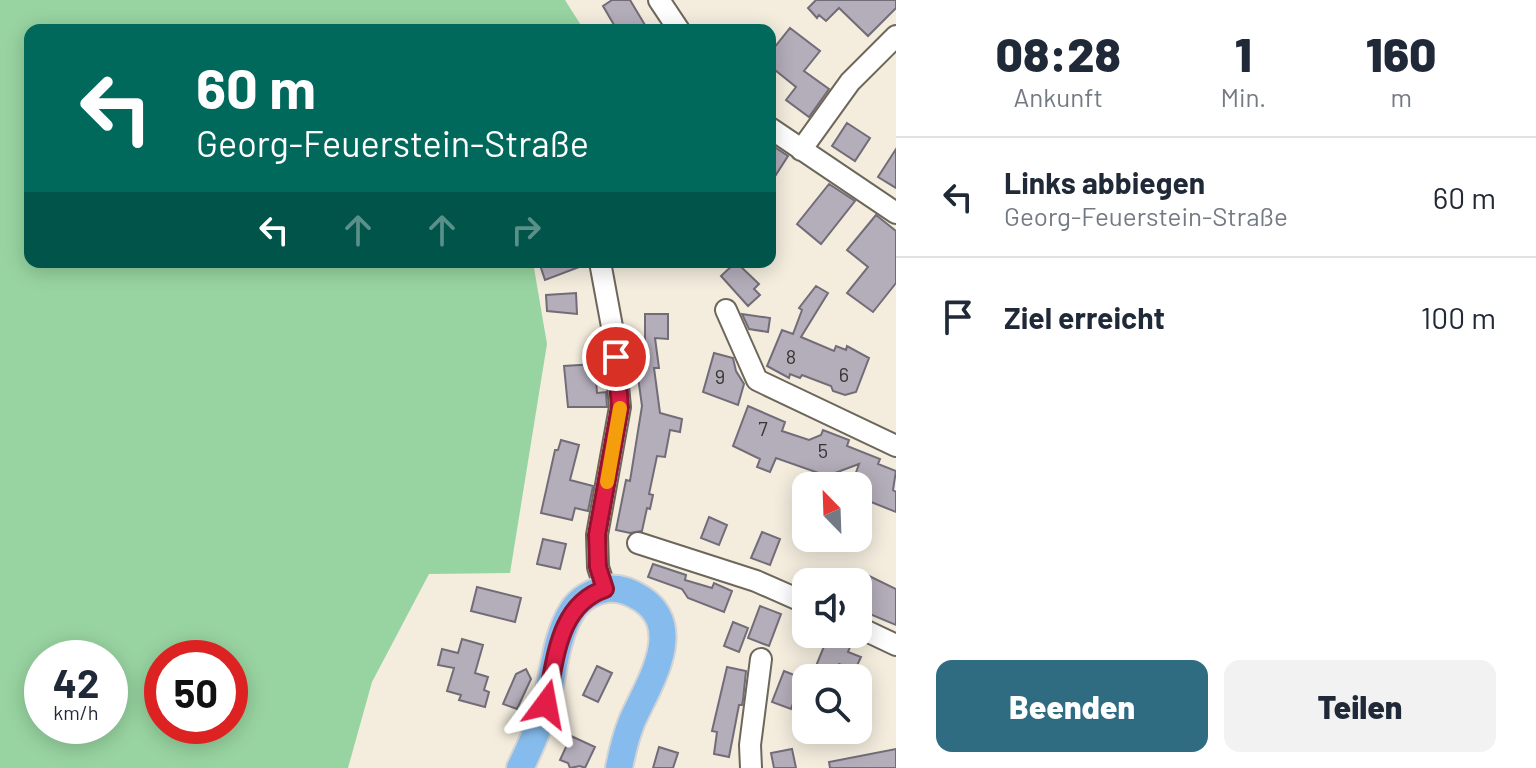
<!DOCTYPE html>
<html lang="de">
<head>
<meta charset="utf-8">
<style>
	:root { --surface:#fff; --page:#f2f2f3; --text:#1f2937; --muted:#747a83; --line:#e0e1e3; --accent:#2f6c82 }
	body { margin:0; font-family:Barlow,sans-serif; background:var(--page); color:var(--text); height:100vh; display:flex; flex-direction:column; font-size:30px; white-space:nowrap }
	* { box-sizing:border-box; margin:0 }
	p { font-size:26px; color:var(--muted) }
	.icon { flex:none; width:44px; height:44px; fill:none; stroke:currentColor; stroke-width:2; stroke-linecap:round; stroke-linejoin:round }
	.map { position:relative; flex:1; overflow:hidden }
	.side { display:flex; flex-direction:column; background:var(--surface); width:640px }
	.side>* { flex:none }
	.banner { position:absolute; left:24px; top:24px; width:752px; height:244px; border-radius:16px; box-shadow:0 4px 20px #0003; background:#00695c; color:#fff; overflow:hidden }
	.needle { width:52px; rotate:337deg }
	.buttons { position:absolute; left:792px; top:472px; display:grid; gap:16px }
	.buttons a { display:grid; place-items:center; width:80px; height:80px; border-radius:16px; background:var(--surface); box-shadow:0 4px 20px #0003; font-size:40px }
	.speed { position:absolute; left:24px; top:640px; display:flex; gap:16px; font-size:40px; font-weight:700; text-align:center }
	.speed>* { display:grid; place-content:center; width:104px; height:104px; border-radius:50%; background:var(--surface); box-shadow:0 4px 20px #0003; line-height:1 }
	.speed small { font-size:20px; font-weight:400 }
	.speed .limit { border:12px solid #d22; background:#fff; color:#111 }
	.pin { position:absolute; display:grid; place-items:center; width:68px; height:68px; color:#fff; margin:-34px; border:4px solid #fff; border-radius:50%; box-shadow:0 2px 8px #0007 }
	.me { position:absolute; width:88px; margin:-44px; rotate:13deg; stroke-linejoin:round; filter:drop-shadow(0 0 6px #0008) }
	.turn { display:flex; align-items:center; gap:28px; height:168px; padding:0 40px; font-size:36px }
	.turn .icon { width:104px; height:104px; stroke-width:2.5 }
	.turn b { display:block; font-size:56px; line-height:68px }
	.lanes { display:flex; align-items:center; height:76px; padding:0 40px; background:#0003; justify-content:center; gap:40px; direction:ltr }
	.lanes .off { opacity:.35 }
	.eta { display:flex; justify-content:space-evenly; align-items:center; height:136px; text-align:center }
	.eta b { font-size:48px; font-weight:800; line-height:56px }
	.cta { display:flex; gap:16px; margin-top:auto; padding:16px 40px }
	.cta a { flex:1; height:92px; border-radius:16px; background:var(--accent); color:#fff; font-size:32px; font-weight:800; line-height:92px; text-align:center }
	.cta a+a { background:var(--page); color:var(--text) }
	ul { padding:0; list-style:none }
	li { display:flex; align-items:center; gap:24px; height:120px; padding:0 40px; border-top:2px solid var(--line) }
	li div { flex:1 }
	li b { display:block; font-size:30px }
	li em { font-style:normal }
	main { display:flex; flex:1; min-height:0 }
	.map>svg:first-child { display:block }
</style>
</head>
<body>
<main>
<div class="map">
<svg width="896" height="768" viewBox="0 0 896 768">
	<rect width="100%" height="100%" fill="#f4edde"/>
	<path fill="#98d4a1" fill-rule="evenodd" d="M0,0H565L584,30H30V262H533L547,344L510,573L429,574L372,682L348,768H0ZM42,658H110V726H42ZM162,658H230V726H162Z"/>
	<path fill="#b4adba" stroke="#726c78" stroke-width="2" d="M612,0H630L648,30H617L603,6Z
		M816,0H896V8L868,36L839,8L826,21L819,15L817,18L808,8Z
		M790,28L820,51L804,71L829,89L809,117L786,100L796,87L770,66V53Z
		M847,123L870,138L855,161L832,146Z
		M770,144L788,156L770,184Z
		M896,149V188L878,177Z
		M829,184L855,201L821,244L797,224Z
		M876,215L896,231V283L873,312L847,293L868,267L847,250Z
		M539,262H587V264L545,280Z
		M736,262L759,284L754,289L760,295L748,306L721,276Z
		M816,286L828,293L801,337L834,351L836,346L846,350L847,346L869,358L856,392L845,395L833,391L831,386L802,375L800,378L790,374L789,378L767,366L782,330L793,334L802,310L799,308Z
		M576,293L577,314L547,311L546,295Z
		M645,314H668V339L655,338L659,368H654L660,413L682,419L680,432L670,430L665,457L657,456L649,494L653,495L650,509L647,508L642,531L630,533L616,530L626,480L630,481L642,406L635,355L645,353Z
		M742,314L770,318L768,332L749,329Z
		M714,353L733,358L736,371L744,384L738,405L703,392Z
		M595,364L597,393L606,392L607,407H568L564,366Z
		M748,406L785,422L782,431L809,440L821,435L823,430L849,440L847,446L880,459L878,464L896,471L893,490L896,492V512L861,498L863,493L859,484L853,481L859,464L827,476L776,458L770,472L757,467L760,459L733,446Z
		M561,440L579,445L570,480L593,486L588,511L575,508L572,520L541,513L555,450H558Z
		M709,517L727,525L719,545L701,538Z
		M762,532L780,539L770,565L751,558Z
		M543,539L566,544L560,569L537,564Z
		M653,564L686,575L685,580L712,588L714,583L732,591L724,612L688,598L682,589L648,577Z
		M863,573L896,589V625L858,609V584Z
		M477,587L521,598L515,622L471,611Z
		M760,606L781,614L769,646L748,638Z
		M733,622L748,628L739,652L724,646Z
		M829,634L852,642L848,652L861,657L855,670L839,664L834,674L816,666Z
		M462,639L483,645L475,673L488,677L484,690L489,692L485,707L459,700L461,695L447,691L454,668L438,665L442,649L458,653Z
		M597,666L612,673L598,702L583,695Z
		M727,667L746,671L743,700L742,705H739L729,757L714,754L717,732L712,731Z
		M526,669L531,679L517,709L503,704L516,674Z
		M784,671L802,678L791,709L772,702Z
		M571,736L595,747L585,768L580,766L570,768L568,763L560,760Z
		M659,747L678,753L673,768H653Z
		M792,749L796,768H774L771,753Z
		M896,749V768H830L829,762Z"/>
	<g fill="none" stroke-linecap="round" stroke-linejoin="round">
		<g stroke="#6d675b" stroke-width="24">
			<path id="minor" d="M659,0L679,30
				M770,128L896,213
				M801,150L850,82L896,36
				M600,262L613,332L620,407L597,535L598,567L605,589
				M726,310L757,380L896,446
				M638,543L756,581L806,603
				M858,627L896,645
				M751,768L750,745L761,659"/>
		</g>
		<g stroke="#d4d3d3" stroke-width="30">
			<path id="major" d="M520,768C531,746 541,723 547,699C554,671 556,636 572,611C579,599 593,591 607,589C620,587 631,592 642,599C686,629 648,685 632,721C626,736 622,752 619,768"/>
		</g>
		<use href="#minor" stroke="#fff" stroke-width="20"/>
		<use href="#major" stroke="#86bced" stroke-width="26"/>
	</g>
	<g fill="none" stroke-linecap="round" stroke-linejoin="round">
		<g stroke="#92132f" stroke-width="20">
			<path id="route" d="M546,704C556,661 557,605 605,589L598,567L597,535L620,407L616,357"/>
		</g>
		<use href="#route" stroke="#e11d48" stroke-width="14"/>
		<path stroke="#f59e0b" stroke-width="14" d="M607,482L620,408"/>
	</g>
	<g text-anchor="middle" stroke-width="6" stroke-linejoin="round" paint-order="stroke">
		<g font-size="20" fill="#383434">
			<text x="791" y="364">8</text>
			<text x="844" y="382">6</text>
			<text x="720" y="384">9</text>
			<text x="763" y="436">7</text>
			<text x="823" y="458">5</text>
		</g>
	</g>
</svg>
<div class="buttons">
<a><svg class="needle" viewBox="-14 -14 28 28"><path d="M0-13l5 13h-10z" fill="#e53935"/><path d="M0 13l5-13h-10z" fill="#747a83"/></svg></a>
<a><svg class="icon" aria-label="sound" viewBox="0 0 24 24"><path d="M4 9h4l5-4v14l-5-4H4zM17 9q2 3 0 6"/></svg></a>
<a><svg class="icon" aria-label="search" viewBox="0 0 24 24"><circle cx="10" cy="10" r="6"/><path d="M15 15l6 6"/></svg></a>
</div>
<div class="speed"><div>42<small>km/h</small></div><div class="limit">50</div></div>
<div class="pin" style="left:616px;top:357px;background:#d93025"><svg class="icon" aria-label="arrive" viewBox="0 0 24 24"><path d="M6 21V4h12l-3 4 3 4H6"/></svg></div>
<svg class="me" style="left:546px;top:704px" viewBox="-20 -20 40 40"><path d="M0-17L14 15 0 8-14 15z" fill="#e11d48" stroke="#fff" stroke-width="4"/></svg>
<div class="banner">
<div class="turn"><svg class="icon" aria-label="left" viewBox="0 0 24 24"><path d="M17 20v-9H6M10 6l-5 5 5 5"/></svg><div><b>60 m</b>Georg-Feuerstein-Straße</div></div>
<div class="lanes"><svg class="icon" aria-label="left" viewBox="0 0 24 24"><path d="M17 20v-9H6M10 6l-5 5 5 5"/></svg><svg class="icon off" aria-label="ahead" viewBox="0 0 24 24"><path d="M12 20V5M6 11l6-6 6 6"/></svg><svg class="icon off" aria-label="ahead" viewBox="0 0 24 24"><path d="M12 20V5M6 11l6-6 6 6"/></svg><svg class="icon off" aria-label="right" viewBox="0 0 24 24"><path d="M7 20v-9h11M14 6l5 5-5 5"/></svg></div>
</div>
</div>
<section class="side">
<div class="eta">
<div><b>08:28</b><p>Ankunft</p></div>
<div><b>1</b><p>Min.</p></div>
<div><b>160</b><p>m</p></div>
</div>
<ul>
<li><svg class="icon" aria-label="left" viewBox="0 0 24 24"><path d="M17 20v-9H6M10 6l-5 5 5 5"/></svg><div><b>Links abbiegen</b><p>Georg-Feuerstein-Straße</p></div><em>60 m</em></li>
<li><svg class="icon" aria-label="arrive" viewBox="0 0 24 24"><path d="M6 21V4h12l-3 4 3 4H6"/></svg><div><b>Ziel erreicht</b></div><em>100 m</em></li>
</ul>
<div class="cta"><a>Beenden</a><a>Teilen</a></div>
</section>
</main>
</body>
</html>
